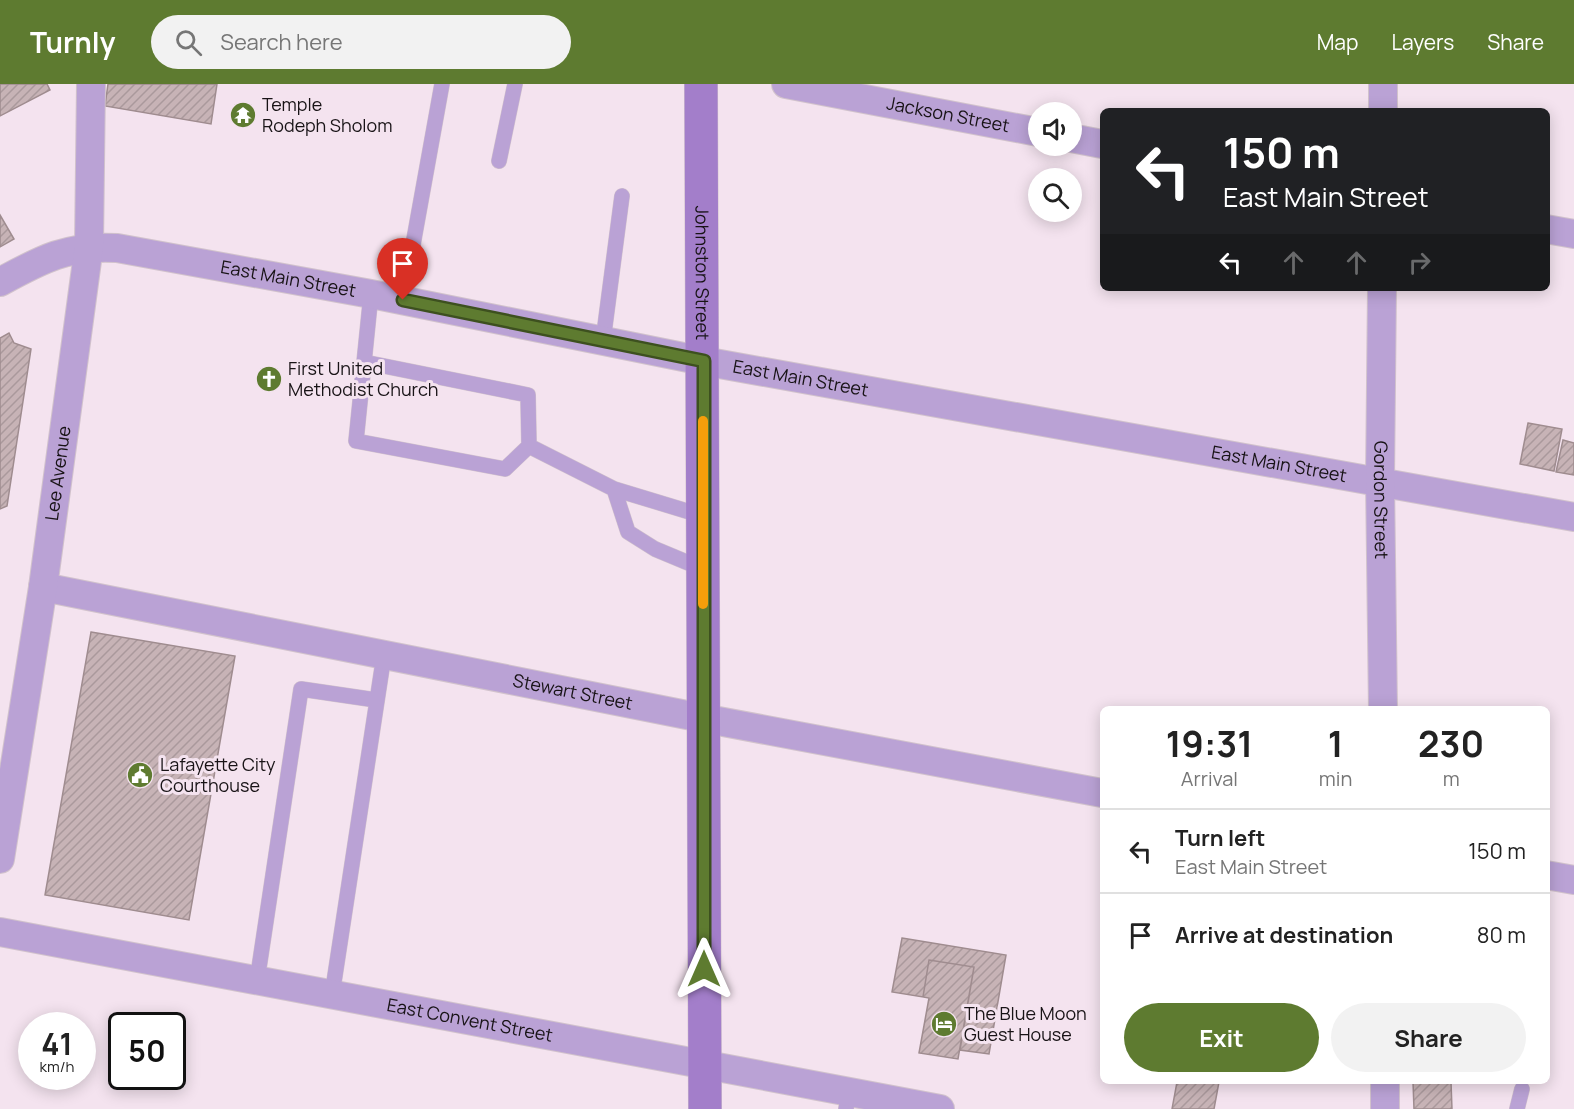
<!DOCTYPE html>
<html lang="en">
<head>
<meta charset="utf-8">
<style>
	:root { --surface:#fff; --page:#f2f2f2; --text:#222; --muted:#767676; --line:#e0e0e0; --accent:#5e7b30 }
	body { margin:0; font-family:Manrope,sans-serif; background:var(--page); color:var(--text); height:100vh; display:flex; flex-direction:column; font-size:22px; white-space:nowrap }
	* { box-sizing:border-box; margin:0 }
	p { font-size:20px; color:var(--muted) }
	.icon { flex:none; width:33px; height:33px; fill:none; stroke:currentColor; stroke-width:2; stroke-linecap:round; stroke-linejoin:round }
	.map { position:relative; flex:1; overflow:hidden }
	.details { position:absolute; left:1100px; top:622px; width:450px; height:378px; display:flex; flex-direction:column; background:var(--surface); border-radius:9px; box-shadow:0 3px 15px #0003 }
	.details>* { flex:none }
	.banner { position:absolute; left:1100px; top:24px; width:450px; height:183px; border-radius:9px; box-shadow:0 3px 15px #0003; background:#202124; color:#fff; overflow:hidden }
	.fabs { position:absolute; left:1028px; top:18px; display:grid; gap:12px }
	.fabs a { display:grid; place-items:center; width:54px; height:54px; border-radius:50%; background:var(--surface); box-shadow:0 3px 15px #0003; font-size:30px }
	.speed { position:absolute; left:18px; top:928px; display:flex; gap:12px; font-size:30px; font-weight:700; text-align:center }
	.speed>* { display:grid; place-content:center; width:78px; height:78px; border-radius:50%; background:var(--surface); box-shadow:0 3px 15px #0003; line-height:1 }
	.speed small { font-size:15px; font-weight:400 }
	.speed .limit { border:3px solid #111; border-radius:9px; background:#fff; color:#111 }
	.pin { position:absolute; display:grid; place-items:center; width:51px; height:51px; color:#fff; margin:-62px -26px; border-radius:50% 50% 50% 0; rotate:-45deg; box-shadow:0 0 6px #0007 }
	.pin .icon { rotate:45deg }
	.me { position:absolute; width:66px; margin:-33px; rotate:0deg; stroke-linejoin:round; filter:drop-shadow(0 0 4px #0008) }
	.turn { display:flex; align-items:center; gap:21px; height:126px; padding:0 24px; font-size:27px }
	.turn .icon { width:78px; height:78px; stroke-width:2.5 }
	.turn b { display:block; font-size:42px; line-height:51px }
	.lanes { display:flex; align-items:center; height:57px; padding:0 24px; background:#0003; justify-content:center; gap:30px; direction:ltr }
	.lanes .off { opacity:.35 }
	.eta { display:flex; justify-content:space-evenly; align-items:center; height:102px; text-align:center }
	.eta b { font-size:36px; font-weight:700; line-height:42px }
	.action { display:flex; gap:12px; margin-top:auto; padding:12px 24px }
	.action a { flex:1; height:69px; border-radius:36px; background:var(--accent); color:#fff; font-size:24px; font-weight:700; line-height:69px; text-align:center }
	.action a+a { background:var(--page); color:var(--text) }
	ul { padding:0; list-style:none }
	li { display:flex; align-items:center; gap:18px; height:84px; padding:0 24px; border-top:2px solid var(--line) }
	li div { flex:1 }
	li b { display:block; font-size:22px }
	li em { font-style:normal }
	header { display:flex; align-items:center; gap:36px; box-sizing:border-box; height:84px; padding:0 30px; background:var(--accent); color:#fff }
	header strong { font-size:28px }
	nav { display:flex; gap:33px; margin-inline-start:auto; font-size:21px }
	.search { width:420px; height:54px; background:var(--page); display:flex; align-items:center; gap:15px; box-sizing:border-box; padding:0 21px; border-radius:33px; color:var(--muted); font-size:22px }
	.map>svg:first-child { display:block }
</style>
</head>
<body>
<header>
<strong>Turnly</strong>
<div class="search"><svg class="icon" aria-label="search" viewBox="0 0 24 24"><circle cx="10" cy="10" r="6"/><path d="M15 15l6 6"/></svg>Search here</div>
<nav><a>Map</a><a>Layers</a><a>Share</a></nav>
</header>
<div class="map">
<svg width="1574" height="1025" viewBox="0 0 1574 1025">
	<defs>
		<pattern id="building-hatch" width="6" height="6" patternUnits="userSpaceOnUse" patternTransform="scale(1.5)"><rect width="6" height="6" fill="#c7b3b6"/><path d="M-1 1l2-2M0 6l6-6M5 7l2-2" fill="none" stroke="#aa999c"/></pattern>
	</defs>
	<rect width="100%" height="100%" fill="#f4e3ef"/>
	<path fill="url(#building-hatch)" stroke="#9f8c8f" stroke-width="1.5" d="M0,0H47L50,6L0,32Z
		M108,0H217L211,40L105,22Z
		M0,131L14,155L0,163Z
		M9,249L14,259L31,265L7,422L0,425V254Z
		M1528,339L1562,345L1554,387L1520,380Z
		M1563,356L1574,359V391L1556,388Z
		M91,548L235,572L189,836L45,811Z
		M902,854L1006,871L989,970L960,966L974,883L929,876L923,913L892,908Z
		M929,876L974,883L958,975L919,969L929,914L923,913Z
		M1177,998H1219L1214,1025H1172Z
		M1413,998H1451L1452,1025H1414Z"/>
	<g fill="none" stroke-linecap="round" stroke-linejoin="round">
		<g stroke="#d1c2cc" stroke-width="16">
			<path id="lane" d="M499,77L515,0
				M403,216L442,0
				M603,257L622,112
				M364,278L528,311L529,362L505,385L356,357L371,210
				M529,362L614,405L703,432
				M614,405L628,448L655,465L703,485
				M257,897L301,605L376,616
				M332,911L384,571
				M846,1025L849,1007
				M1517,1025L1522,1005"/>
		</g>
		<g stroke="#d1c2cc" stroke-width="30">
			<g id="street">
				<path id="s1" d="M786,0L1038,48"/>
				<path d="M1383,0V27"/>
				<path d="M1071,54L1102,60"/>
				<path d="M1546,145L1574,150"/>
				<path id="s2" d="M0,198C42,175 68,161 117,164L371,210L703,277L1574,433"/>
				<path id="s3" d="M1382,204L1380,396L1383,626"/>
				<path id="s4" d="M43,503L702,634L1102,709"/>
				<path id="s5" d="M0,775L43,503L89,162L91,0"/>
				<path d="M1546,791L1574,796"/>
				<path id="s6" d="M0,848L940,1025"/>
				<path d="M1385,998V1025"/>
			</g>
		</g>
		<g stroke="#d1c2cc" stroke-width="34">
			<g id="secondary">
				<path id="s7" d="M701,0L705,1025"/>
			</g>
		</g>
		<use href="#lane" stroke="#baa2d5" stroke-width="15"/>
		<use href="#street" stroke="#baa2d5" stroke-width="28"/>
		<use href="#secondary" stroke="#a37eca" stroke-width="33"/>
	</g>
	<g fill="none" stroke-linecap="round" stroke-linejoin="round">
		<g stroke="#3d501f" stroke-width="15">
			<path id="route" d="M403,216L704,277V885"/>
		</g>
		<use href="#route" stroke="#5e7b30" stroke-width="10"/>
		<path stroke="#f59e0b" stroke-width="10" d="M703,520V337"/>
	</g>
	<defs>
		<g id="temple-disc" transform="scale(1.35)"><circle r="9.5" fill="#5e7b30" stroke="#f4e3ef"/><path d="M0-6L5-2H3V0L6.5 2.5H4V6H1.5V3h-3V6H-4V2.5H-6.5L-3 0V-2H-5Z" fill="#fff"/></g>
		<g id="church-disc" transform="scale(1.35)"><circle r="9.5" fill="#5e7b30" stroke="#f4e3ef"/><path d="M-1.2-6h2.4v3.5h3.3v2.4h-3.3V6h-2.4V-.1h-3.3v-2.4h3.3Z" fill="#fff"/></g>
		<g id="civic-disc" transform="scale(1.35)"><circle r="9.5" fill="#5e7b30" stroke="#f4e3ef"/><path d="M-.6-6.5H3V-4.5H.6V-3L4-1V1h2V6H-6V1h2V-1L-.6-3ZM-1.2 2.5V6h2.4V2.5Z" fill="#fff"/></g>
		<g id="hotel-disc" transform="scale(1.35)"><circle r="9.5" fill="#5e7b30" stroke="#f4e3ef"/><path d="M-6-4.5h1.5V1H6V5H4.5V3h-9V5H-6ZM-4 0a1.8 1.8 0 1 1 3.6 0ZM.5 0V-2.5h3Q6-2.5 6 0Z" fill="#fff"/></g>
	</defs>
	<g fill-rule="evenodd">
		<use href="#temple-disc" x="243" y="31"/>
		<use href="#church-disc" x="269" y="295"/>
		<use href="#civic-disc" x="140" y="691"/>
		<use href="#hotel-disc" x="944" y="940"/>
	</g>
	<g text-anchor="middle" stroke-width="6" stroke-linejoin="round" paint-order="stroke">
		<g font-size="18" fill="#181316" stroke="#f4e3ef" text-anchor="start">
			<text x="262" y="27">Temple<tspan x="262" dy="21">Rodeph Sholom</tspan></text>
			<text x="288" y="291">First United<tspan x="288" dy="21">Methodist Church</tspan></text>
			<text x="160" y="687">Lafayette City<tspan x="160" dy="21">Courthouse</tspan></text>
			<text x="964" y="936">The Blue Moon<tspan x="964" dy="21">Guest House</tspan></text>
		</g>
		<g font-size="18" fill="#181316" stroke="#f4e3ef">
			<text dy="6" stroke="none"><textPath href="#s1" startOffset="165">Jackson Street</textPath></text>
			<text dy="6" stroke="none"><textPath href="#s7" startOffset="189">Johnston Street</textPath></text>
			<text dy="6" stroke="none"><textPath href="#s2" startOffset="298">East Main Street</textPath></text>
			<text dy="6" stroke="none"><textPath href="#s2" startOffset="820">East Main Street</textPath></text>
			<text dy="6" stroke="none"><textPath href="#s2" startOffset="1306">East Main Street</textPath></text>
			<text dy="6" stroke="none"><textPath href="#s5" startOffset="390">Lee Avenue</textPath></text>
			<text dy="6" stroke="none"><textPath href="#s3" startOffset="212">Gordon Street</textPath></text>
			<text dy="6" stroke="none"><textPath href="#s4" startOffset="540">Stewart Street</textPath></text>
			<text dy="6" stroke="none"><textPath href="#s6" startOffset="478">East Convent Street</textPath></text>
		</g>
	</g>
</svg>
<div class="fabs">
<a><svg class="icon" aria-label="sound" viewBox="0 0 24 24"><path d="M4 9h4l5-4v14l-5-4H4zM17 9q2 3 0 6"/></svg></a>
<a><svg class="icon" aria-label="search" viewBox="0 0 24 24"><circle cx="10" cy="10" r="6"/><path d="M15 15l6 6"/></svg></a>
</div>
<div class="speed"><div>41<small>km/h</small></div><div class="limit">50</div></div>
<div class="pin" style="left:403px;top:216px;background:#d93025"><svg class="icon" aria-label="arrive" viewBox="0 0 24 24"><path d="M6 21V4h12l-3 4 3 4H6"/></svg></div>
<svg class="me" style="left:704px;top:885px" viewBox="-20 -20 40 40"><path d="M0-17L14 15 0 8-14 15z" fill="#5e7b30" stroke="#fff" stroke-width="4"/></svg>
<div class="banner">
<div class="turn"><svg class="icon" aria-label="left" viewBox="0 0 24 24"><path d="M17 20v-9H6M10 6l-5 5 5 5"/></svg><div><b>150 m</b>East Main Street</div></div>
<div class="lanes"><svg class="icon" aria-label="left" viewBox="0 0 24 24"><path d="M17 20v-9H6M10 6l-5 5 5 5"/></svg><svg class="icon off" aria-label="ahead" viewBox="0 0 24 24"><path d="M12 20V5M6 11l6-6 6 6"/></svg><svg class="icon off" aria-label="ahead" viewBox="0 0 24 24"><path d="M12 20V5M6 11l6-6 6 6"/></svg><svg class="icon off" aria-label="right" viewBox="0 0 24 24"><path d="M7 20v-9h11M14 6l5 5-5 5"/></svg></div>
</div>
<section class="details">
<div class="eta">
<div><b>19:31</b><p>Arrival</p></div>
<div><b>1</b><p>min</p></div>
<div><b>230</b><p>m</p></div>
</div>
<ul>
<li><svg class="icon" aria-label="left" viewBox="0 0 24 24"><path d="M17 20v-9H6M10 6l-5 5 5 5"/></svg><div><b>Turn left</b><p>East Main Street</p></div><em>150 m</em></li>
<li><svg class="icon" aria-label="arrive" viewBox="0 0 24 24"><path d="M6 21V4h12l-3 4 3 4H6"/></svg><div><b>Arrive at destination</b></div><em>80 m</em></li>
</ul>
<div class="action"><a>Exit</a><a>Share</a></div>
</section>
</div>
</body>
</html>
